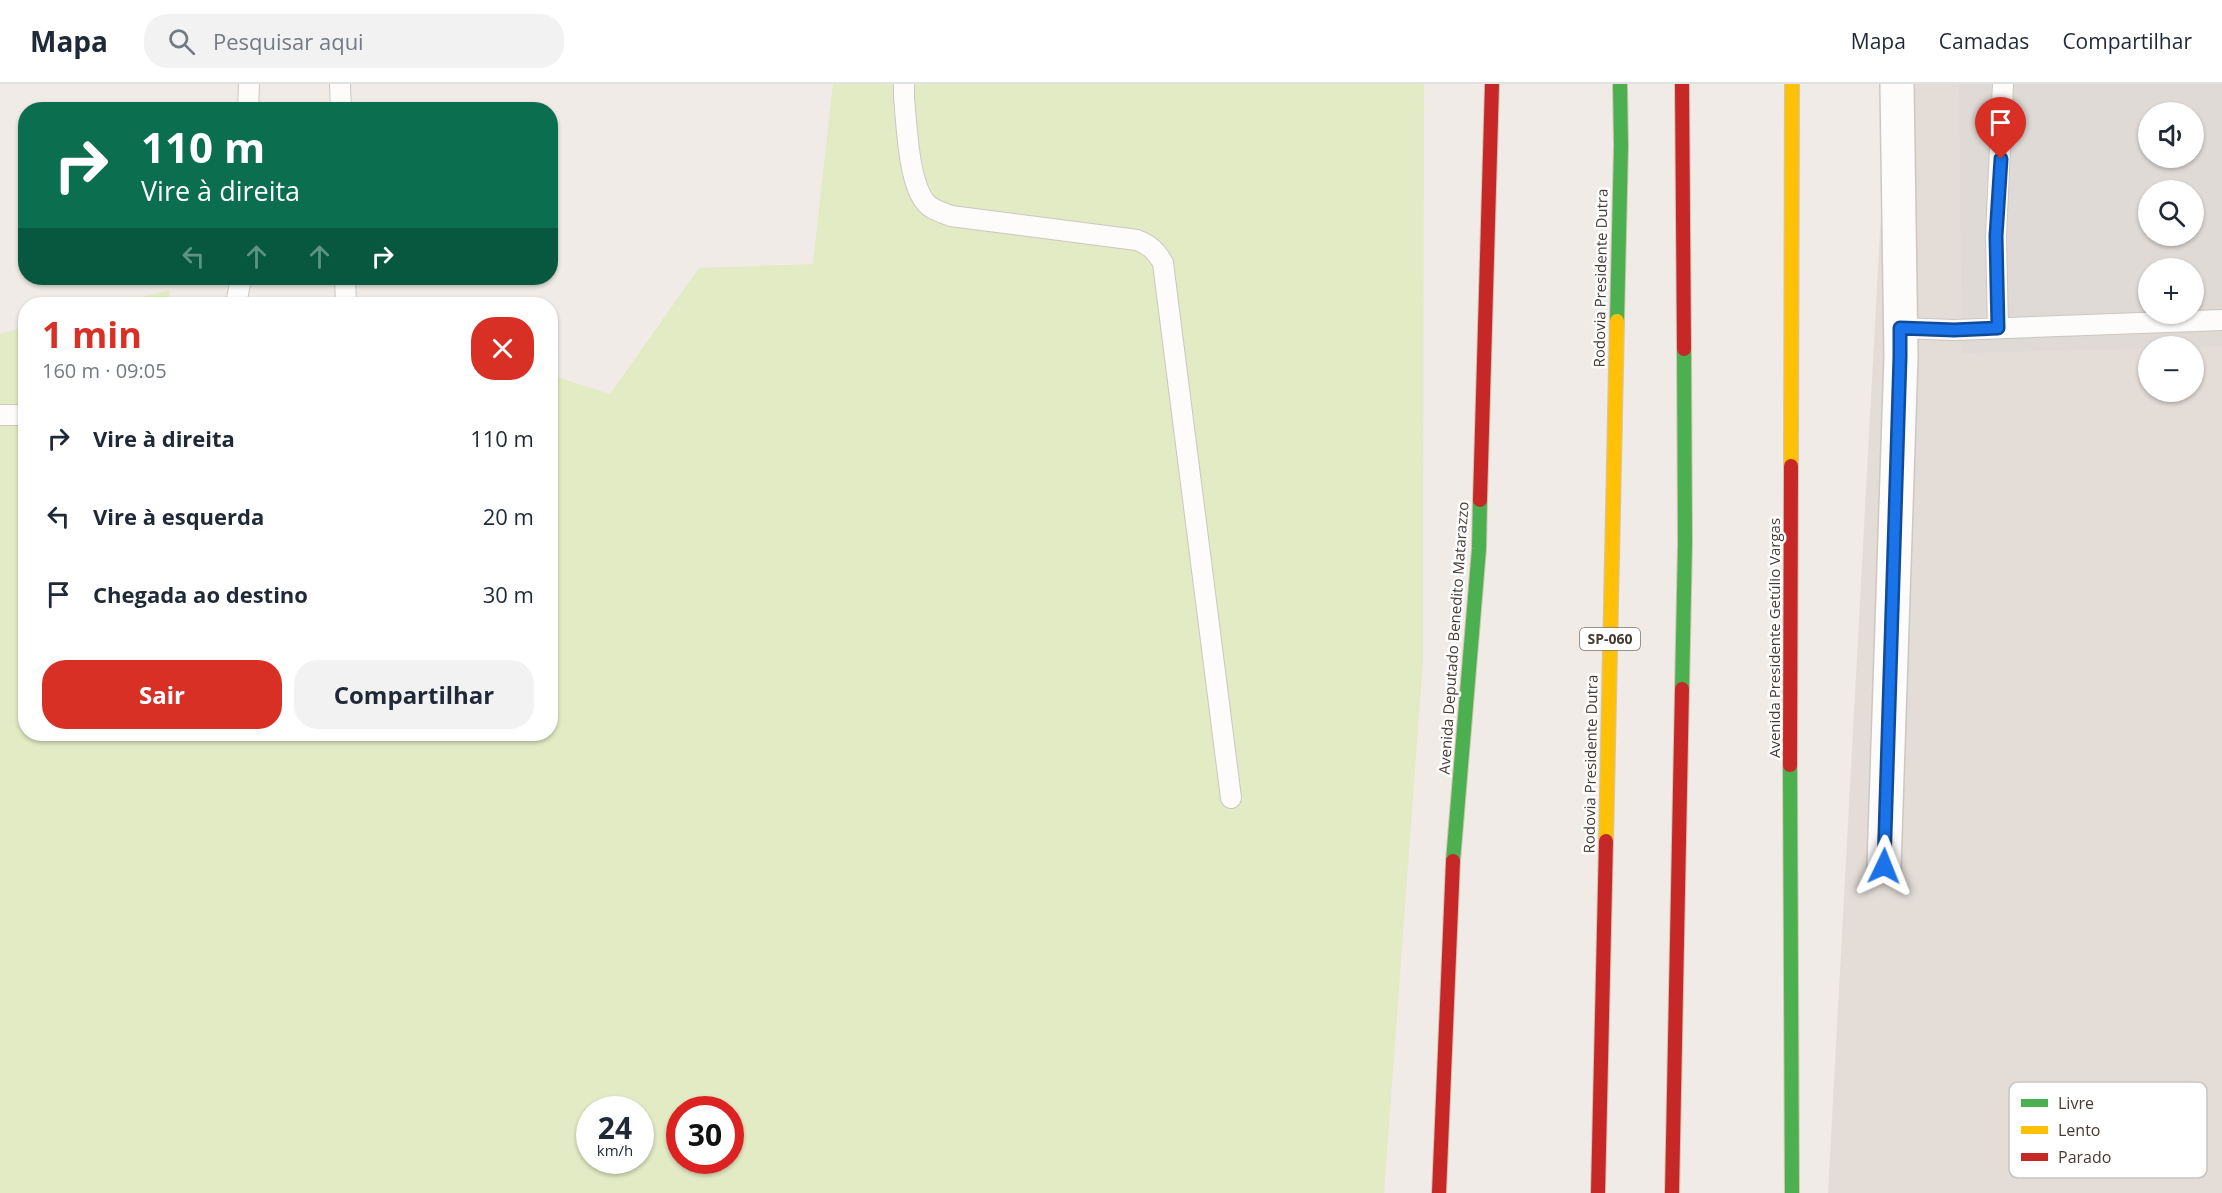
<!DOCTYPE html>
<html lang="pt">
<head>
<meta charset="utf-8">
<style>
	:root { --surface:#fff; --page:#f2f2f3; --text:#1f2937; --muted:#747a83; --line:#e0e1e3; --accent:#d93025 }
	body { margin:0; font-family:"Open Sans",sans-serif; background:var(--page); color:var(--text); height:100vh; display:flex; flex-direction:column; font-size:22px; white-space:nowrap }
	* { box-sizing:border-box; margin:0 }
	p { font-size:20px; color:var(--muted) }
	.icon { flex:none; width:33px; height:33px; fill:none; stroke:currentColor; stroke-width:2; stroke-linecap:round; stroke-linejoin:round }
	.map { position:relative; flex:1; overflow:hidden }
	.side { position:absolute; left:18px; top:213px; width:540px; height:444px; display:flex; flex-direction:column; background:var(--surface); border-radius:24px; box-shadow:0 2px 4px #0004 }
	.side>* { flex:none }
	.guide { position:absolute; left:18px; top:18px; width:540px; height:183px; border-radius:24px; box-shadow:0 2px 4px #0004; background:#0b6e4f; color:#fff; overflow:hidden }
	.tools { position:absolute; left:2138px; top:18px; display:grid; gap:12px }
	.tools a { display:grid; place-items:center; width:66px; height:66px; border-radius:50%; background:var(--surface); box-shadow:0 2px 4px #0004; font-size:30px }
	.speed { position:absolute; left:576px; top:1012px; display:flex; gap:12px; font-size:30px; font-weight:700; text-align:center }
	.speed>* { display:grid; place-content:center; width:78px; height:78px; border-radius:50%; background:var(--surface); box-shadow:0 2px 4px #0004; line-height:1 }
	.speed small { font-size:15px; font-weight:400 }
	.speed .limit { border:9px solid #d22; background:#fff; color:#111 }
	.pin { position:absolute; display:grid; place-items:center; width:51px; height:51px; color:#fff; margin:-62px -26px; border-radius:50% 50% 50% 0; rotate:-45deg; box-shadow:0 0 6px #0007 }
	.pin .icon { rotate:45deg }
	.me { position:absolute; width:66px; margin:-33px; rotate:2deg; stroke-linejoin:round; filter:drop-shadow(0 0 4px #0008) }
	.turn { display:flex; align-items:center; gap:21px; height:126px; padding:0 24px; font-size:27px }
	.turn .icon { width:78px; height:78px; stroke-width:2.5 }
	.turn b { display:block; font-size:42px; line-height:51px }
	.lanes { display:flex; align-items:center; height:57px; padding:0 24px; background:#0003; justify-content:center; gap:30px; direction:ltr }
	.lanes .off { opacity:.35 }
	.round { display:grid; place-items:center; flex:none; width:63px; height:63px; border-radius:24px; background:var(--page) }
	.head { display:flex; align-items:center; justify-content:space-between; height:102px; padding:0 24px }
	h1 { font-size:36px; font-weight:700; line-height:45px; color:var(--accent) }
	.cta { display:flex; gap:12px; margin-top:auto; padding:12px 24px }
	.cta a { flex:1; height:69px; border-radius:24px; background:var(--accent); color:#fff; font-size:24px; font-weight:700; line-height:69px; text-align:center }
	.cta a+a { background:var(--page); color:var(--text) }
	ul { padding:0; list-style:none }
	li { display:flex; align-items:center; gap:18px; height:78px; padding:0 24px }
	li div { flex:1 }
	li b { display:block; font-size:22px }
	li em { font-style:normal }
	header { display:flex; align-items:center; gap:36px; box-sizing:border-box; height:84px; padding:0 30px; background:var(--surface); border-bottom:2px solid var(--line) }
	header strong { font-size:28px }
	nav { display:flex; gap:33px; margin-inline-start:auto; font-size:21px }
	.search { width:420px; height:54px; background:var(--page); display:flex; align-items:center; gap:15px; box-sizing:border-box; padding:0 21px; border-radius:24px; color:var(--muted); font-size:22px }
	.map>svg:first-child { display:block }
</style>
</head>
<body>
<header>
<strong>Mapa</strong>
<div class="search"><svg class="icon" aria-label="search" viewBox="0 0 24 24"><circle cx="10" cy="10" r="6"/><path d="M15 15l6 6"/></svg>Pesquisar aqui</div>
<nav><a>Mapa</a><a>Camadas</a><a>Compartilhar</a></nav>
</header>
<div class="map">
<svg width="2222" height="1109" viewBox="0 0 2222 1109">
	<rect width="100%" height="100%" fill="#f0ebe6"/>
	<path fill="#e3dcd7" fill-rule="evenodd" d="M1888,0H2222V1109H1828ZM2148,28H2193V74H2148ZM2148,106H2193V152H2148ZM2148,184H2193V230H2148ZM2148,262H2193V308H2148Z"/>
	<path fill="#e2ebc4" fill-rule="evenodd" d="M833,0H1424L1423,576L1384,1109H0V250L25,243L26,650H550L551,291L610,310L699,184L813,180ZM590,1026H640V1077H590ZM680,1026H730V1077H680Z
		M169,206L170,220H114Z"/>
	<path fill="#dfdad6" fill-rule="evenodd" d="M1959,0H2222V262L1962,269ZM2148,28H2193V74H2148ZM2148,106H2193V152H2148ZM2148,184H2193V230H2148Z"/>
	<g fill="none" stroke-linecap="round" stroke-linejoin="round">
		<g stroke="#ccc7c2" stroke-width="22">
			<path id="lane" d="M340,0L341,26
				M904,0V14C907,41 908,98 926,119C932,126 942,128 951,132L1137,156C1150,161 1156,167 1163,179L1231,714
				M248,26L249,0
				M345,194L346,220
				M236,220L241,194
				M1900,244L1954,246L2222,236
				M1998,244L1996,152L2003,0
				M0,331H26"/>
		</g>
		<g stroke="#ccc7c2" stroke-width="36">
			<path id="street" d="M1884,782L1901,273L1897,0"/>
		</g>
		<g stroke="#d3c4b2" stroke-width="16">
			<path id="fast" d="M1617,237L1621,62L1620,0
				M1682,605L1685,459L1684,265
				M1790,681L1792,1109
				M1453,777L1479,465L1480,416"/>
		</g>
		<g stroke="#d3c4b2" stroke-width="16">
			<path id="slow" d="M1791,382L1792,0
				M1606,757L1617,237"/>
		</g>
		<g stroke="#d3c4b2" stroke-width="16">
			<path id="jam" d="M1682,0L1684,265
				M1480,416L1492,0
				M1790,681L1791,382
				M1439,1109L1453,777
				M1598,1109L1606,757
				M1672,1109L1682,605"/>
		</g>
		<use href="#lane" stroke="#fdfcfb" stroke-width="20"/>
		<use href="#street" stroke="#fdfcfb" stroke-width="33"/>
		<use href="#fast" stroke="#4caf50" stroke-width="14"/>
		<use href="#slow" stroke="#ffc107" stroke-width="14"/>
		<use href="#jam" stroke="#c62828" stroke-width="14"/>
	</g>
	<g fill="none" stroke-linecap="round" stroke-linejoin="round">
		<g stroke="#114b97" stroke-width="15">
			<path id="route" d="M1884,782L1900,273V244L1954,246L1998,244L1996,152L2001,75"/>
		</g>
		<use href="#route" stroke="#1a73e8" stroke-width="10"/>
	</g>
	<g text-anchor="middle" stroke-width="5" stroke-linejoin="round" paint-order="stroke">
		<rect fill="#fff" stroke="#7d7670" stroke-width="1.5" x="1580" y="544" width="60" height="22" rx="4.5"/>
		<g font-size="14" font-weight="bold" fill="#453b33">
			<text x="1610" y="560">SP-060</text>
		</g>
		<g font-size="15" fill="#453b33" stroke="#fff">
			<text transform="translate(1601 194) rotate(-89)" y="5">Rodovia Presidente Dutra</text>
			<text transform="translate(1454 554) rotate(-86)" y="5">Avenida Deputado Benedito Matarazzo</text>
			<text transform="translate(1775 554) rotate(-90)" y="5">Avenida Presidente Getúlio Vargas</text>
			<text transform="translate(1591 680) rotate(-89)" y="5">Rodovia Presidente Dutra</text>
		</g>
	</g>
	<rect x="2009" y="998" width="198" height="96" rx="9" fill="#fff" stroke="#c7c4c2" stroke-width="1.5"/>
	<rect x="2021" y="1015" width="27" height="8" fill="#4caf50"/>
	<rect x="2021" y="1042" width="27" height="8" fill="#ffc107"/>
	<rect x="2021" y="1069" width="27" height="8" fill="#c62828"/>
	<g font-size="16" fill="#453b33">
		<text x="2058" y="1025">Livre</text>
		<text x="2058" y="1052">Lento</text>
		<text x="2058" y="1079">Parado</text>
	</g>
</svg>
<div class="tools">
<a><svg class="icon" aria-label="sound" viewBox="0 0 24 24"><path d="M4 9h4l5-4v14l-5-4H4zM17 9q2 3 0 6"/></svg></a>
<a><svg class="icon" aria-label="search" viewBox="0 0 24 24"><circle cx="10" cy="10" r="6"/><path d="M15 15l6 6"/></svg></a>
<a>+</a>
<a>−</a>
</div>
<div class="speed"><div>24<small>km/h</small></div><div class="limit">30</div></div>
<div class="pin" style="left:2001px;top:75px;background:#d93025"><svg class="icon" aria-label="arrive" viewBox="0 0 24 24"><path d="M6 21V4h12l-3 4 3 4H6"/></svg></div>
<svg class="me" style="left:1884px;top:782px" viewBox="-20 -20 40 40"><path d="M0-17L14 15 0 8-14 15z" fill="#1a73e8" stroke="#fff" stroke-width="4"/></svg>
<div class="guide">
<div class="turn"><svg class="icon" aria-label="right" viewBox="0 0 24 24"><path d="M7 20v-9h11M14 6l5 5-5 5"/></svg><div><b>110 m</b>Vire à direita</div></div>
<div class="lanes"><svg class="icon off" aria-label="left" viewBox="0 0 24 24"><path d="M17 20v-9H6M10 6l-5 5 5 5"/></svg><svg class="icon off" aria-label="ahead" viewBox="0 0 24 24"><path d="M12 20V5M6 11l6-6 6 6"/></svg><svg class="icon off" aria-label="ahead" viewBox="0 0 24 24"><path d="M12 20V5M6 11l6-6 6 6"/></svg><svg class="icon" aria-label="right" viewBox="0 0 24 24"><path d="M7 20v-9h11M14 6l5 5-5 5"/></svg></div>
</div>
<section class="side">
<div class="head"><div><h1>1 min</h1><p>160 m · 09:05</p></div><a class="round" style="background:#d93025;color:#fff"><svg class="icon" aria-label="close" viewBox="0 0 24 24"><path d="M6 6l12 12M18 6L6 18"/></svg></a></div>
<ul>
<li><svg class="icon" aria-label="right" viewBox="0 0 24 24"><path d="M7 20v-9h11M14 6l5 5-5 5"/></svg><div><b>Vire à direita</b></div><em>110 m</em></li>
<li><svg class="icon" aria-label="left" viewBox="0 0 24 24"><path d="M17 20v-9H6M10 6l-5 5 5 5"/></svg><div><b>Vire à esquerda</b></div><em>20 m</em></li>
<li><svg class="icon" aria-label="arrive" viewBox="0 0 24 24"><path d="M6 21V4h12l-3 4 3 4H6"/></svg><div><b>Chegada ao destino</b></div><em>30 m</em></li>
</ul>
<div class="cta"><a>Sair</a><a>Compartilhar</a></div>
</section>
</div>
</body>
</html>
